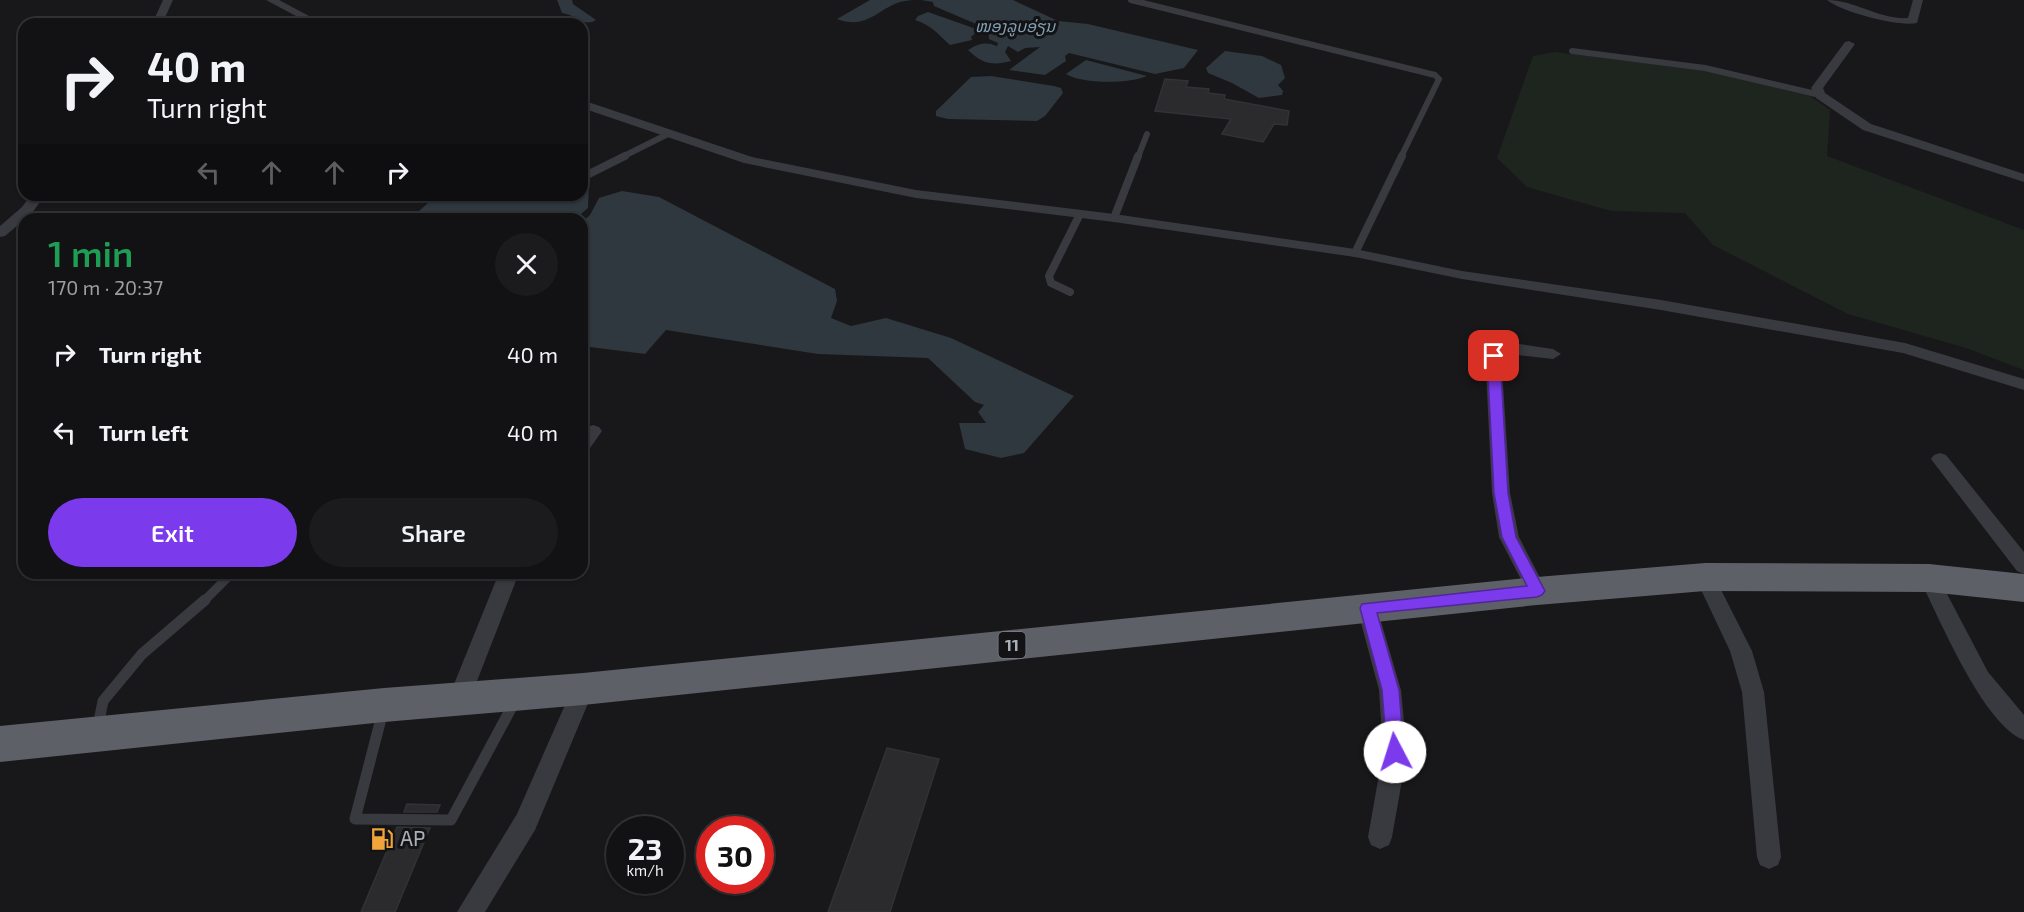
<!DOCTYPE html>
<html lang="en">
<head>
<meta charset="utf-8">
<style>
	:root { --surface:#121214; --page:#1b1b1d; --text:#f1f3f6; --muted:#9c9ea0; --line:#313234; --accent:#7c3aed }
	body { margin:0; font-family:"Exo 2","Noto Sans Lao",sans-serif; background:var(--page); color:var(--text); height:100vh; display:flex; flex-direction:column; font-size:22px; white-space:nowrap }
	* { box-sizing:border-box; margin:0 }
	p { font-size:20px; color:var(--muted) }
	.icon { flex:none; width:33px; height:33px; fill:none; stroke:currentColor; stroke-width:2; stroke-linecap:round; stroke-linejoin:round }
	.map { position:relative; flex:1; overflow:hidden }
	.drawer { position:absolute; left:18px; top:213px; width:570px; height:366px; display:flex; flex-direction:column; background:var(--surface); border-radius:18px; box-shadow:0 2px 4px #0004,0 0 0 2px var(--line) }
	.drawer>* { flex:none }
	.banner { position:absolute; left:18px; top:18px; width:570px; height:183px; border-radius:18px; box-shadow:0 2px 4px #0004,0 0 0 2px var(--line); background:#121214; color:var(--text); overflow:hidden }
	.speed { position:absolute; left:606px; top:816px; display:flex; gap:12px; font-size:30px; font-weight:700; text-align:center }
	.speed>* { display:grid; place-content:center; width:78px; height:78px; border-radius:50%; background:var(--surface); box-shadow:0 2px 4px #0004,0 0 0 2px var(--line); line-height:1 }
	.speed small { font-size:15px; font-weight:400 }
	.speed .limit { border:9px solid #d22; background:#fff; color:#111 }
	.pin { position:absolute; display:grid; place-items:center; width:51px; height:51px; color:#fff; margin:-26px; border-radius:12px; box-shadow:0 3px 9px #0006 }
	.me { position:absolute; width:66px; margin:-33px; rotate:355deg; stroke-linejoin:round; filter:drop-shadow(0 0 4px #0008) }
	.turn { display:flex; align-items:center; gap:21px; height:126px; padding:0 30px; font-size:27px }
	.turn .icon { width:78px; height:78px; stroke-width:2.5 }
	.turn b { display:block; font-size:42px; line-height:51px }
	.lanes { display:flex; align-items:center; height:57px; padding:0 30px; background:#0003; justify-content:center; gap:30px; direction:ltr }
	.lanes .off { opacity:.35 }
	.round { display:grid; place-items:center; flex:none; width:63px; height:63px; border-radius:32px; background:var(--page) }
	.overview { display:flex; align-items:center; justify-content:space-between; height:102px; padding:0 30px }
	h1 { font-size:36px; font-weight:600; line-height:45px; color:#1e9e55 }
	.action { display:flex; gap:12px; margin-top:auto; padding:12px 30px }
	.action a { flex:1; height:69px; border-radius:36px; background:var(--accent); color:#fff; font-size:24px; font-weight:600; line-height:69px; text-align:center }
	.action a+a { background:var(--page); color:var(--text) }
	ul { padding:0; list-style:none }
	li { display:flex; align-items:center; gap:18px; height:78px; padding:0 30px }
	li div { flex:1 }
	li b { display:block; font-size:22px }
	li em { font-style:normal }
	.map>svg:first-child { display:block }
</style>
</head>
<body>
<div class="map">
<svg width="2024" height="912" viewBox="0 0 2024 912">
	<rect width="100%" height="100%" fill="#18181a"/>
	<path fill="#1e251e" d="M1555,52L1707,71L1810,96L1830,110L1827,156L2024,230V370L1966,348L1848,314L1713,245L1685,213L1611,211L1527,187L1497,158L1533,56Z"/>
	<path fill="#2e383e" d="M557,0H572L573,4L596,20C583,28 575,14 562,13Z
		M870,0H913C880,1 872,32 837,19Z
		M921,0H1013L1058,21L1088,24L1198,50L1184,68L1155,74L1069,53L1065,56L1066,61L1045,75L1009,70L1040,47L1025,48L1018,52L1008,46L1005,52L1011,61C993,66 982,64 968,50C978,44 985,41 997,46L998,43L989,39L988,29L934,6L933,2Z
		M928,12L979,30L971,37L972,40L950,45C938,34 931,25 915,20L918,16Z
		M1225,51L1262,56L1281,65L1285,78L1278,85L1283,91L1282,95L1259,98L1232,83L1208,73L1206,68Z
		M1086,60L1147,76C1130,84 1081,84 1066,74Z
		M991,76L1054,86L1061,88L1063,93L1045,116L1037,121L948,119L936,116V111L971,77Z
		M582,178L589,180L588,208L575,219H410L437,195H582Z
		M622,191L659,197L835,289L837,301L831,318L851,326L886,318L951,338L1074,396L1024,453L1001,458L965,449L959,423H986L978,412L984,405L975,402L928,358L818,354L666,330L645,354L582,346V222L590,215L599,198Z"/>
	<path fill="#2b2b2e" stroke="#323236" stroke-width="1.5" d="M1165,79L1188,81L1186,87L1209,89L1208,93L1225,95L1224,99L1289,111L1287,125L1274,124L1263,142L1222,134L1231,119L1155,111Z
		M887,748L939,759L890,912H828Z
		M407,804L440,805L437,812H404Z
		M397,827L430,828L395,912H361Z"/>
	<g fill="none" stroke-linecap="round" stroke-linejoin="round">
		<path stroke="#393a3f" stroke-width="6" d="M1131,0L1435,75L1439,79L1401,157
			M1572,51L1705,68L1820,95
			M622,157L670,133
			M1138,157L1147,134"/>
		<path stroke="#393a3f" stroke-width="8" d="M583,177L625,156
			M1114,218L1138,156
			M1355,253L1402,156
			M1070,292L1051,283L1049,276L1080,214"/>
		<path stroke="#393a3f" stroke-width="9" d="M204,601L232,573"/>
		<path stroke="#393a3f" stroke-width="11" d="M383,711L355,819L451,820L515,701
			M98,726L103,701L142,654L205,600"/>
		<path fill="#393a3f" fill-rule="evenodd" d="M163,0H173L162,24H152Z
			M266,0H279L324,24H311Z
			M1827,0C1855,0 1880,20 1908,18L1913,0H1923L1917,23C1898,27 1842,12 1827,0Z
			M1849,41L1855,44L1823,88L1825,93L1871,124L2024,174V182L1863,130L1816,98L1811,88L1845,42Z
			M582,100L752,157L916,190L1114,214L1355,249L1462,271L1661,300L1905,343L2024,379V390L1903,353L1661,310L1462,279L1355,257L1114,222L916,198L744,163L582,108Z
			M31,195H45L32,213L5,236L0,237V226L22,207Z
			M1499,341L1553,349L1561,354L1553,359L1501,353L1510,493L1519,537L1547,591L1544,597L1537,599L1530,597L1499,537L1492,493L1485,351L1493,342Z
			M593,425L599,427L602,431L588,451L582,453C582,441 579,429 593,425Z
			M1940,453L1946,455L2024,552V574L2017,571L1934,463L1931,459L1934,455Z
			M1705,569L1712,572L1752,651L1764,692L1781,857L1778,865L1769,869L1760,865L1757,857L1742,692L1730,651L1695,577L1698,572Z
			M1929,570L1936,573L1988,672L2024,715V740C1983,725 1939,617 1919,578L1922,573Z
			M499,573H519L470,699L467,706L459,708L451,706L448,699Z
			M1367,600L1374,602L1377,608L1401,690L1407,752L1392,837L1389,845L1380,849L1371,845L1368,837L1383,752L1379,690L1357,608L1360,602Z
			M583,680L591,682L594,689L535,830L485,912H457L517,814L572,689L575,682Z"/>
		<path fill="#5d6067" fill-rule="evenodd" d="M1705,563L1929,564L2024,574V602L1929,592L1705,591L1537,605L583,705L384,722L0,762V726L384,688L583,673L1537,577Z"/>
	</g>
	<path fill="#7c3aed" stroke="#51269a" stroke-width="1.5" d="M1494,352L1500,356L1508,493L1516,537L1545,591L1542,595L1537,597L1377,613L1399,690L1404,752L1401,758L1395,760L1389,758L1387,752L1382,690L1360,608L1362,604L1527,586L1502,537L1494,493L1487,356Z"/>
	<defs>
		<g id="fuel-bare" transform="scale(1.8)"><path d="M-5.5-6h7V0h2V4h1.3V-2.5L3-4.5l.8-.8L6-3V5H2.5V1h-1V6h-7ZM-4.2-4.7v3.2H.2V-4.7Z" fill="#f0a439" stroke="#131315" stroke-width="2.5" paint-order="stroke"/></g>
	</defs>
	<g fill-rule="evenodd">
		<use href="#fuel-bare" x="382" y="839"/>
	</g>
	<g text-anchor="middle" stroke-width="6" stroke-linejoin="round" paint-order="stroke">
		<g font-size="16" font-style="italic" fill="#82a0b4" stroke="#131315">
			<text x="1015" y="32">ໜອງລູບອ່ຽນ</text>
		</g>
		<rect fill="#131315" stroke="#7d8188" stroke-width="1.5" x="998.5" y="632" width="27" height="26" rx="4.5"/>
		<g font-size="16" font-weight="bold" fill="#aab0b9">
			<text x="1012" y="651">11</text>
		</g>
		<g font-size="21" fill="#aab0b9" stroke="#131315" text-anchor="start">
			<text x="400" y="846">AP</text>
		</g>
	</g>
</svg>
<div class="speed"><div>23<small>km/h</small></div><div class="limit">30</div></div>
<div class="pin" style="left:1494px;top:356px;background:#d93025"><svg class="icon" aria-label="arrive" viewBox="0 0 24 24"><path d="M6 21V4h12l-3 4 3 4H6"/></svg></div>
<svg class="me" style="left:1395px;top:752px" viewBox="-20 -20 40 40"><circle r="19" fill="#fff"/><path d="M0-13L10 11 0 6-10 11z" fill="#7c3aed"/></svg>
<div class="banner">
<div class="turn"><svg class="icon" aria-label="right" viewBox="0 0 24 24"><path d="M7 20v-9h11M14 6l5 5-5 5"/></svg><div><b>40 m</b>Turn right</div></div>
<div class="lanes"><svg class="icon off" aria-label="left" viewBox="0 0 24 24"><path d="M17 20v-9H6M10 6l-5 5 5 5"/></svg><svg class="icon off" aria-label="ahead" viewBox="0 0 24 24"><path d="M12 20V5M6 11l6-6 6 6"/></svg><svg class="icon off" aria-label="ahead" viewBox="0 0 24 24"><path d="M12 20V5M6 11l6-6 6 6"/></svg><svg class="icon" aria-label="right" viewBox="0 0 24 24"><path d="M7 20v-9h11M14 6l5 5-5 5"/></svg></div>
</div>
<section class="drawer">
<div class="overview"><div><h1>1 min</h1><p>170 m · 20:37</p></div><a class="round"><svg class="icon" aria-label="close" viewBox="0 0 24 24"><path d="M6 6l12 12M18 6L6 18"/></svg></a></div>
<ul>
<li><svg class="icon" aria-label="right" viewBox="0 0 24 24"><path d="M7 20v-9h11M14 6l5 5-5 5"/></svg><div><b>Turn right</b></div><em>40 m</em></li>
<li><svg class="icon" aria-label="left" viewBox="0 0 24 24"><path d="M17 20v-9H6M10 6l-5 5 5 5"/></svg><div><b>Turn left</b></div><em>40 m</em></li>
</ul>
<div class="action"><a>Exit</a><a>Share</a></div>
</section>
</div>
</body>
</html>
